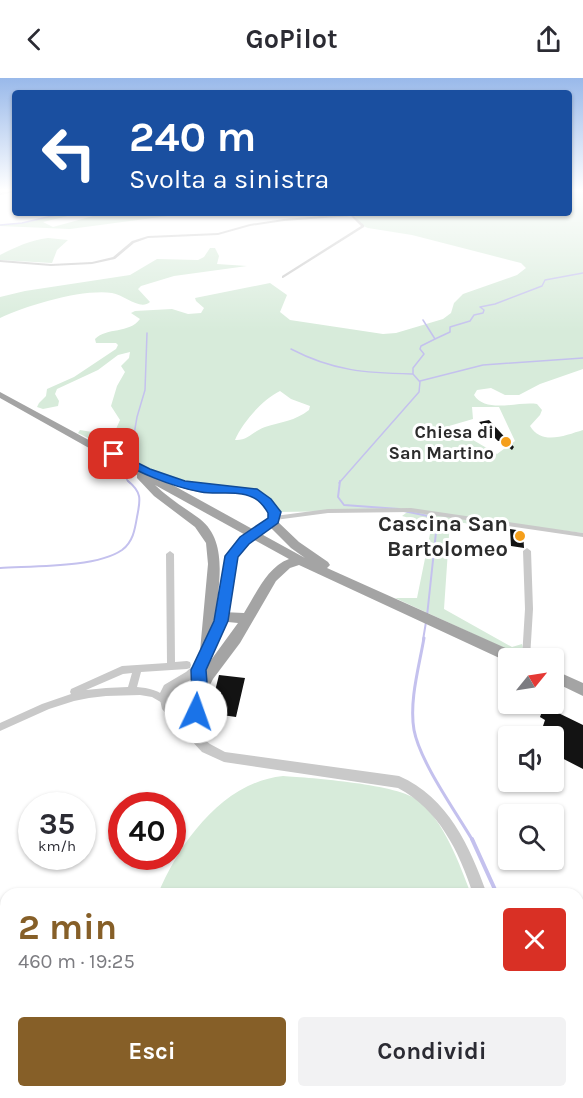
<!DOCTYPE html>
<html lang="it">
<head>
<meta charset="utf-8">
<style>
	:root { --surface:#fff; --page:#f2f2f3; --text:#2b2b33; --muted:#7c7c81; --accent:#865f28 }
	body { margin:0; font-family:Karla,sans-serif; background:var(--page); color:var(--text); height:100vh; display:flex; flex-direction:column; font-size:22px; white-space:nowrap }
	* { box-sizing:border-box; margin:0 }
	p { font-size:20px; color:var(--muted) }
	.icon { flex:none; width:33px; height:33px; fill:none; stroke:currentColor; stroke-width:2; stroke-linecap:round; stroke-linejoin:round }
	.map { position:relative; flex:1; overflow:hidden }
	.sheet { position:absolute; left:0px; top:810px; width:584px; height:210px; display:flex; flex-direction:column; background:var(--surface); border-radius:18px 18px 0 0; box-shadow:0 2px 4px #0004 }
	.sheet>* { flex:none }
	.guide { position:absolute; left:12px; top:12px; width:560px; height:126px; border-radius:6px; box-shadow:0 2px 4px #0004; background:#1a4fa0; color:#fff; overflow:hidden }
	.needle { width:39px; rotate:60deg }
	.tools { position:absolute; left:498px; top:570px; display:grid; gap:12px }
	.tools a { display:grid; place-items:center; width:66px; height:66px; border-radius:6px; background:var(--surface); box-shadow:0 2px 4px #0004; font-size:30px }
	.speed { position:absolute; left:18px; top:714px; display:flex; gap:12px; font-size:30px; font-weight:700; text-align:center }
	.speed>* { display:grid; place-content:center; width:78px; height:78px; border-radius:50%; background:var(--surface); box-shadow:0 2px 4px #0004; line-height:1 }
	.speed small { font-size:15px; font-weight:400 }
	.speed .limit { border:9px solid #d22; background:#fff; color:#111 }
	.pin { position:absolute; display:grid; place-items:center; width:51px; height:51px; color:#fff; margin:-26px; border-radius:12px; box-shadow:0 3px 9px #0006 }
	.me { position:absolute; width:66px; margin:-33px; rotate:3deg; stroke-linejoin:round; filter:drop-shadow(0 0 4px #0008) }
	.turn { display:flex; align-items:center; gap:21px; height:126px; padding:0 18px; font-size:27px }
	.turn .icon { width:78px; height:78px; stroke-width:2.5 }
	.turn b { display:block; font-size:42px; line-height:51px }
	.round { display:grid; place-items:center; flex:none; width:63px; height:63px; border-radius:6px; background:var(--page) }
	.headline { display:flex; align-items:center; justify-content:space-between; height:102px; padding:0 18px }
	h1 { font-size:36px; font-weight:700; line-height:45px; color:var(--accent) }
	.cta { display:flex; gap:12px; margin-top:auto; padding:12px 18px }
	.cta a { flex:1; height:69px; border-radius:6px; background:var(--accent); color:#fff; font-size:24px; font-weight:700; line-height:69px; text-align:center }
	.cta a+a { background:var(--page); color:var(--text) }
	header { display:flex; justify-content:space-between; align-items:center; height:78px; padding:0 18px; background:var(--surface); font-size:27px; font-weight:700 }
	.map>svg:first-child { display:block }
</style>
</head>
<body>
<header><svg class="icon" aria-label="back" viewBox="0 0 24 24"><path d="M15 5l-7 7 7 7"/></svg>GoPilot<svg class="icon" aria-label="share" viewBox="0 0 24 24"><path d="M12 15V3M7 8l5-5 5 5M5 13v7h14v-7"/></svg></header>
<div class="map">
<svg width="583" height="1020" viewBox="0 0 583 1020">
	<rect width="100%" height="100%" fill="#fff"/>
	<path fill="#d7ebda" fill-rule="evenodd" d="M569,111H583V291L540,306L519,317H505L491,310L477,312L474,317C486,336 518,323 537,326L542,332L540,337L530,348C542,368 566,357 583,352V455L484,443L485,448L450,443L444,531L512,569L522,566L524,574L519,577L395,520H417L432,446L402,438L410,432L279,434L263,417L188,406L155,394L78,355L80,352L92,354L116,351L120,342L111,328L117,308L125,294L121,288L129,280L130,274L118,277L98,292L57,311L55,316L59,323L58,328L43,331L37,329L39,325L46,318L47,311L74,299L116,271L118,267L116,265H96L95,261C107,249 129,256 140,241L131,235L135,233L172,231L188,236L201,235L204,230L196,223L195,220L270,205L287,217L280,234L290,242L383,256L396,255L443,241L451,235L454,225L463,216L517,197L526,190L521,185L412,157L368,150L363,148L354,137L336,138L334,135H568ZM280,313L291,321L310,328L309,332C295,343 281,344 265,349C253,353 248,363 235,362C242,345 263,321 280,313ZM472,329H499L515,363L497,376L449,348L473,341Z
		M65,135H80L43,144L53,149L104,135H190L70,151L0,148V147L22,145Z
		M48,160L68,162L57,172L52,185L0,182V177C16,169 30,162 48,160Z
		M210,170H215L219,178L217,186L247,188L174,198L141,208L138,211L150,224C140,233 125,217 112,215C82,211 28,227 0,240V219L25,213L130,197L157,181L198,182L204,179Z
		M283,698C312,700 399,706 419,723C445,745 459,785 471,816H158C179,765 223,704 283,698Z
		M408,1014H491L481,1020H410Z"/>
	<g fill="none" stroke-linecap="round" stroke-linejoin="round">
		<path stroke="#c4c1ee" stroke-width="1.5" d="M0,147L22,145L65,135
			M423,242L435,261L450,254V249L470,243L474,237L483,235L484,232L480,229L495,226L542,208L545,202L583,195
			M291,271C333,293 366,295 412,296
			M420,303L483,287L583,280
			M130,380L137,339L145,312L147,255
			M126,393L127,402L130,405
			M339,405L419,314L420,304L413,296V290L424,276L420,271L421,268L435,261"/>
		<path stroke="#c4c1ee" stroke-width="2" d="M340,403L338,419L344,427L399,431
			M404,433L428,438L437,445L427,538
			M0,490C32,488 96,490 122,472C133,464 135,451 137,439C140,423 143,415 128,403
			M423,562L426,544"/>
		<path stroke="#c4c1ee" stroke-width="3" d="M424,560C419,589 409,623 414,652C420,684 456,734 473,763"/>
		<path stroke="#c4c1ee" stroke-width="4" d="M472,761L497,816
			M578,988L583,984"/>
	</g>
	<path fill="#131313" d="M489,342L514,369L512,372L501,363H498L479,344Z
		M510,451L523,453L524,470L511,468Z
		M219,597L245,600L236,639L215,636L221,614L215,613Z
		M544,628L583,647V691L554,676V658L540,657L545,642L540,639Z"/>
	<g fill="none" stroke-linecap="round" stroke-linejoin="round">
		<path fill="#c9c9c9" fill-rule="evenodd" d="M362,135H377L354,138L364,147V149L283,200H282V198L361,148L351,138L284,143L250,148L218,157L148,160L134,165L115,181L92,186L51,188L0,184V182L51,186L92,184L113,179L132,163L148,158L218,155L250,146L284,141Z
			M411,430L583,455V459L411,434L328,435L275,442L272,440L275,438L328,431Z
			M527,470L531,473L533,531L530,580H522L525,531L523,473Z
			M170,473L174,476L175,584L187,583L190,584L191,587L190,590L187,591L141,594L137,609C148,610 161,612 168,622L167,625L164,626L152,619L140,617L106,618L89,620L74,623L49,631L0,653V645L42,626L71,616L70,614L71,611L122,588L167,585L166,476ZM132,595L128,609L106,610L86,612L123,596Z"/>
		<path fill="#c9c9c9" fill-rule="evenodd" d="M15,112V114L0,117V115Z
			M275,437L278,438L279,440L278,442L247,465L235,479L225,545L204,592L202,626L205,662L210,666L225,674L399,698C448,719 470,769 487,816H473C459,773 439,732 398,710L224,684L202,674L162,631L159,617L164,607L186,594L198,583L215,545L228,476L241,461ZM194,600L193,622L184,628L172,627L169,622L170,616L175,611ZM192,634L193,649L182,638H186Z
			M578,1006L583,1009V1020H559L562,1014H578Z
			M506,1014H535L538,1020H507Z"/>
		<path fill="#a4a4a4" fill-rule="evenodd" d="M0,314L159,400L164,397C176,400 188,406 200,407C232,411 269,401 280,440L277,443L299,464L328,484L330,487L327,490L519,576L520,580H508V584L299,487L290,490L276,503L240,565L213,601L204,619L199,621L194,619L192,615L203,593L238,545L218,543L216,539L214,573L212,577L207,579L202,577L200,573L208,486L206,465L195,449L154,418L137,400V397L0,320ZM169,405C179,409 190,413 201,414C220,416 247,410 262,424C267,428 268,435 270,441L267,444L268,447L291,470L305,480ZM155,407L289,481C267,489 256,516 244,535L222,534L216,538C218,507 229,464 200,441C185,430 168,420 155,407Z
			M554,592L583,605V618L554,604Z"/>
	</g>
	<linearGradient id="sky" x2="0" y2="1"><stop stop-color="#99b9ea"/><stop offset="0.44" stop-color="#fff"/><stop offset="1" stop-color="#fff" stop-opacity="0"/></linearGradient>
	<rect width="583" height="254" fill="url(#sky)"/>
	<path fill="#1a73e8" stroke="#114b97" stroke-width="1.5" d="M114,373L150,391L185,403L257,411L271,421L281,434L278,445L249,466L238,479L228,543L206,592L208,618L202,639L196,641L190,639L188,634L192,618L191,592L214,543L225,478L240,459L268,440V435C264,428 259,422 252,419C238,412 216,417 201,414C168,408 139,394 110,379L109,376Z"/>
	<g fill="#f59f1b" stroke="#fff" stroke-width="2">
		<circle cx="506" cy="364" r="6"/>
		<circle cx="520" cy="458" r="6"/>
	</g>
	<g text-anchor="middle" stroke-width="6" stroke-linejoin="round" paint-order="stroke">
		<g font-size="18" font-weight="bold" fill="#2c2c2c" stroke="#fff" text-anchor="end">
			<text x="494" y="360">Chiesa di<tspan x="494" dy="21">San Martino</tspan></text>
		</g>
		<g font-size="22" font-weight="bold" fill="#2c2c2c" stroke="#fff" text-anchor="end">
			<text x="508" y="453">Cascina San<tspan x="508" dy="25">Bartolomeo</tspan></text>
		</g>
	</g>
</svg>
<div class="tools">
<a><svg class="needle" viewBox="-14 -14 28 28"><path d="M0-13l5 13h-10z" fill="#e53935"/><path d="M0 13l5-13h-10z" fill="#7c7c81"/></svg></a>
<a><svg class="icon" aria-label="sound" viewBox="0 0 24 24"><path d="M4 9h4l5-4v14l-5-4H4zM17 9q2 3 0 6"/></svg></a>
<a><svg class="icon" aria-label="search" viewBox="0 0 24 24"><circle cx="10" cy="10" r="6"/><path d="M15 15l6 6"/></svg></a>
</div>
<div class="speed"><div>35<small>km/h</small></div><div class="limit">40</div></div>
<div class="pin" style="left:114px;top:376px;background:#d93025"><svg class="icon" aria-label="arrive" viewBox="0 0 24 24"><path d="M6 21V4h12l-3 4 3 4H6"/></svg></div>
<svg class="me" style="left:196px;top:634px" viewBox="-20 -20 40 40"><circle r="19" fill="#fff"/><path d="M0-13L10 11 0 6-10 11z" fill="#1a73e8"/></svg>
<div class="guide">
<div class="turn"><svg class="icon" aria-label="left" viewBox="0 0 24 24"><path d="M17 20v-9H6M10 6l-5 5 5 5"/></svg><div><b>240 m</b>Svolta a sinistra</div></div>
</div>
<section class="sheet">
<div class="headline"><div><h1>2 min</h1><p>460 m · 19:25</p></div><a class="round" style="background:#d93025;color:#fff"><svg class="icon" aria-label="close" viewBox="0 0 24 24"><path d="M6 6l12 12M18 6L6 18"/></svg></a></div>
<div class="cta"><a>Esci</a><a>Condividi</a></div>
</section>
</div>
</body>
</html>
